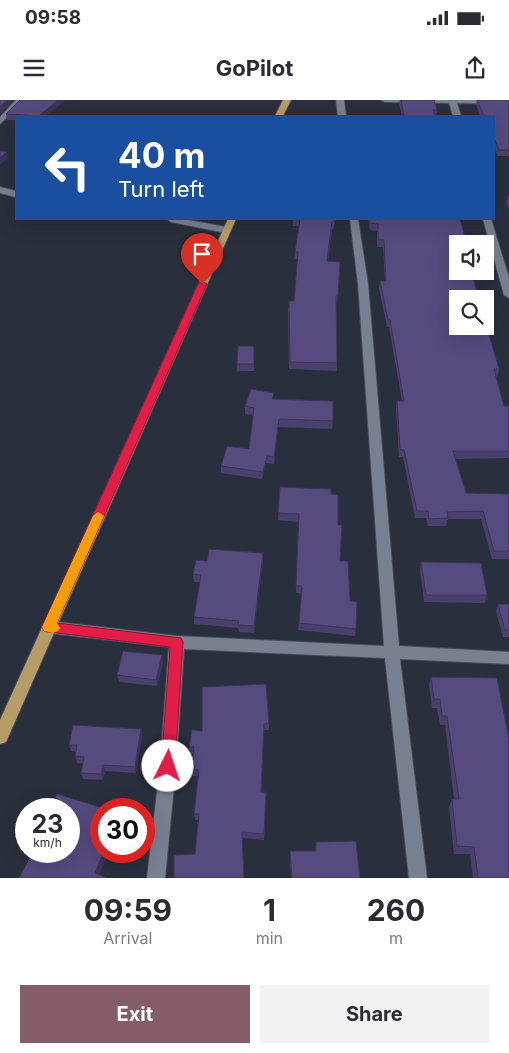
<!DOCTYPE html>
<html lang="en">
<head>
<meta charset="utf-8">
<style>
	:root { --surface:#fff; --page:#f2f2f3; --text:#2b2b33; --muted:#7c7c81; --accent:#855d69 }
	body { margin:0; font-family:Inter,sans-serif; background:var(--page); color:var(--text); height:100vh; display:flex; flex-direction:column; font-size:19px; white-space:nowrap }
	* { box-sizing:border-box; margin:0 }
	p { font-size:16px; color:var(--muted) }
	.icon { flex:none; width:28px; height:28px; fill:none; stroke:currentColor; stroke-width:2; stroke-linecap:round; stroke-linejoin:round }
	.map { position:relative; height:778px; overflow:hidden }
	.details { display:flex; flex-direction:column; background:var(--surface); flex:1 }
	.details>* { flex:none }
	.guide { position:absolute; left:15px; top:15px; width:480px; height:105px; border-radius:0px; box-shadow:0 5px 20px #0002; background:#1a4fa0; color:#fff; overflow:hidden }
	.fabs { position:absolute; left:449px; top:135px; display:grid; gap:10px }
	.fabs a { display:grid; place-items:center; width:45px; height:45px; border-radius:0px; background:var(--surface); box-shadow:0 5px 20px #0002; font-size:25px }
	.speed { position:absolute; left:15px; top:698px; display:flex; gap:10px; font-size:25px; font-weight:700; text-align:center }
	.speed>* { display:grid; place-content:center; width:65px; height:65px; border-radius:50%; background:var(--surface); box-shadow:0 5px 20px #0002; line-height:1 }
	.speed small { font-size:12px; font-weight:400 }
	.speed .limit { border:8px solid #d22; background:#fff; color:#111 }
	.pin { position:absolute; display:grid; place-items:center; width:42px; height:42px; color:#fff; margin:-51px -21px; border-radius:50% 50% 50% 0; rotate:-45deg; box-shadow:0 0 5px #0007 }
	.pin .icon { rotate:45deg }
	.me { position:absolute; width:55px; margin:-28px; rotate:4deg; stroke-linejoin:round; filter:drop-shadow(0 0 4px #0008) }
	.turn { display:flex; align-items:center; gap:18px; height:105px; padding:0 20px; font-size:22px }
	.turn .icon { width:65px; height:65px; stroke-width:2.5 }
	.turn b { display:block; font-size:35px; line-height:42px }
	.eta { display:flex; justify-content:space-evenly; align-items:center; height:85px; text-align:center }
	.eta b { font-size:30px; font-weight:700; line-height:35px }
	.cta { display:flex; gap:10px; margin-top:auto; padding:10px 20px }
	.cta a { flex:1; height:58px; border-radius:0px; background:var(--accent); color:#fff; font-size:20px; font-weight:700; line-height:58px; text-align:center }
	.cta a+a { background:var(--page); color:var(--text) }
	.status { display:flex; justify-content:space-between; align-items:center; height:35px; padding:0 25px; background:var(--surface); direction:ltr }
	.status svg { height:14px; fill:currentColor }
	header { display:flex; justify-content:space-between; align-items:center; height:65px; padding:0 20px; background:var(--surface); font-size:22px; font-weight:700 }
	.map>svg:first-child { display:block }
</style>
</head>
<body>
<div class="status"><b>09:58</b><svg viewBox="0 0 49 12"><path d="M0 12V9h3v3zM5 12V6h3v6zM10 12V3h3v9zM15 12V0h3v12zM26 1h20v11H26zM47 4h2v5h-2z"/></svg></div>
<header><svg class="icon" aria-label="menu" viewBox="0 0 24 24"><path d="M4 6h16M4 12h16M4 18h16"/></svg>GoPilot<svg class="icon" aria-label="share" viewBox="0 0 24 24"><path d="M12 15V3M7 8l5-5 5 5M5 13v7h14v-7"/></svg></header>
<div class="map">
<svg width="509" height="778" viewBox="0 0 509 778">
	<rect width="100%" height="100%" fill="#292f3d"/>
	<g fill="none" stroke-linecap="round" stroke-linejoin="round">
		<g stroke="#484d59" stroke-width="2">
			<path id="minor" d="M16,0H24L0,24V17Z
				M336,0H344L346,16H338Z
				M381,0H509V4L457,3L461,16H453L449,3L385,2Z
				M0,87L16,91V97L0,93Z
				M167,119H183L226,127L231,130L226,133L171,122Z
				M350,119H358L368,184L399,546L509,552V564L400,559L427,778H409L385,558L184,549L176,666L165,778H147L160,666L169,547L49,533L44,531L42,527L44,523L49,521L177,536L384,546L358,184Z
				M483,119H491L509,178V198L504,195Z"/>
		</g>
		<g stroke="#484d59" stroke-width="2">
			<path id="primary" d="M283,0H291L283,16H275Z
				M228,119H236L6,642L0,644V620Z"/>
		</g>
		<use href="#minor" fill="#798191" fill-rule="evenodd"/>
		<use href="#primary" fill="#b69c66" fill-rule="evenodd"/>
	</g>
	<path fill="#49406d" d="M400,0H434L437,10L436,16H402L399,4Z
		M477,0H509V56H497L494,48V16H480L476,5Z
		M6,14L46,16H16V20H7Z
		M508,96H509V110L506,103Z
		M293,119H336L333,129H332L328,161L340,162L337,203H336L337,263V271L289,269L288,208L294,201L298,159H294L295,152L299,126H293Z
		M368,119H460L458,144L499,269L497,277H496L504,306H509V358L455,359L466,393L509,394V459H492L481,419H448L446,426H428L426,418H415L403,357H399L396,308L397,301H402L389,227H387L379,188L380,181H385L383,147H377V131L370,130Z
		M254,246V271H237V264Z
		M274,299L333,321L332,329L278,327L274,364L266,363L262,379L221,373V366L249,349L253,315L245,314V306Z
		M280,387L331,394L338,425L340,461L350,501L356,529L355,536L298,530L302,494L296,493L298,422L278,420Z
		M263,453V460L254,533L239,532L238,528L194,524V517L200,482H194L193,474L207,461Z
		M421,462L487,495L485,503L424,502L420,470Z
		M498,504H509V537H503L496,511Z
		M162,555L163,562L157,586L119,582L117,575Z
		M431,577L497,578L509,778H473L470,754H454L449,707L452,699H454L445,625H440L437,608H432L429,585Z
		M269,623V630H264L261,692H266L264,740L243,738L195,754L198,720H195L194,714L198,676H192L191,669L193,654H190L189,647L202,631Z
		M141,629L142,635L136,673L105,671L103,680L83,679L81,673L83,663H77L75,656L76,652L71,651L69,645Z
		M316,742L360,778H291L290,759V751H315Z"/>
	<path fill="#3c3459" d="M7,0H13L0,14V7Z
		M58,0H66L46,16H39Z
		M7,52L8,58L0,65V58Z
		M279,319L278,327L274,364V357Z
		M263,453V460L254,533V526Z
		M162,555L163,562L157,586L156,580Z
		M141,629L142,635L136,673L135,667Z
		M103,665L105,671L103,680L101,674Z
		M104,751H109L98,778L95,773Z"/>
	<path fill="#554b7f" stroke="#3c3459" d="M0,0H7L0,7Z
		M20,0H58L39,16L6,14Z
		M401,0H434L437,10H433L435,16H404Z
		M477,0H509V50H499L494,38V16H484Z
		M0,51L7,52L0,58Z
		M294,119H334V122H332L327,161L340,162L338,196H336L337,263L290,262L289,201H294L298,152H295L300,119Z
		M370,119H460L467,144H458V171H471L479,199H458V226H485V221L499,269H494L504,306H509V351H453L466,393L509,394V451H494L483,411L447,412L448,418L429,419L428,411H417L404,350L400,349L397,301H404L390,220H388L380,181H386L384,140H378V124L370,123Z
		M238,246H254V264H237Z
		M251,289L274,293L272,299L333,301V321L279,319L274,357L267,356L263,372L221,366L227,346L249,349L254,308L245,306Z
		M280,387L331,389V394L338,395V425H342L340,461H348L350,501L357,502L356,529L299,523L302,486H296L299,414L278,413Z
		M209,449L263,453L254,526L238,525L239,521L194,517L201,475L193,474L196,460L207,461Z
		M421,462L481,463L487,495H426Z
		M498,504H509V530H505Z
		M123,551L162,555L156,580L117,575Z
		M431,577L497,578L509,639V778H478L474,747L457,746L452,699H459L447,616H442L440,599H434Z
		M266,584L269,623L264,624L261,692H266L264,734L242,732L244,778H174V755L195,754L199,714H194L199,670L191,669L194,647H189L192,630L202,631V587Z
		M73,625L141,629L135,667L103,665L101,674L81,673L84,657L75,656L77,645H69Z
		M57,694L106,709H101V751H104L95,773L107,778H19L33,751H69V709H50Z
		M356,741L360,778H292L290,751H316V742Z"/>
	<path fill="#e11d48" stroke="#92132f" d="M202,181L207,184L57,523L181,538L183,542L175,666L173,671L168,673L163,671L161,666L170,547L49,532L44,531L42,527L198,184Z"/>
	<path fill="#f59e0b" d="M98,412L104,416L57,523L60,528L58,531L53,533L44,531L42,527L93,416Z"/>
</svg>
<div class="fabs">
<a><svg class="icon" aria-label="sound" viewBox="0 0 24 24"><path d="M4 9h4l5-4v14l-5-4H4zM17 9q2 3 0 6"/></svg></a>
<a><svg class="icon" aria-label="search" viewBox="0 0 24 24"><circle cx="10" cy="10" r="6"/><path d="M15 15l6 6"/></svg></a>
</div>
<div class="speed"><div>23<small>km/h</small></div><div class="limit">30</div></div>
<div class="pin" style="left:202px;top:184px;background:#d93025"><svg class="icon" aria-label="arrive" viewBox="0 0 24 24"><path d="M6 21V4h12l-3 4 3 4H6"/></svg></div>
<svg class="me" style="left:168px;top:666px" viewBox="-20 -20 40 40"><circle r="19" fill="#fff"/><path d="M0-13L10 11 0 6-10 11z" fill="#e11d48"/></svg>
<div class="guide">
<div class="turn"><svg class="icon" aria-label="left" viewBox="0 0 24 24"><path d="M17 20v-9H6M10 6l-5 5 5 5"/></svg><div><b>40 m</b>Turn left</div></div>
</div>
</div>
<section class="details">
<div class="eta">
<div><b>09:59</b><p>Arrival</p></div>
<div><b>1</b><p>min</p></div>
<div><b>260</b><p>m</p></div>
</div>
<div class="cta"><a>Exit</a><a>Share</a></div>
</section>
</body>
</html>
